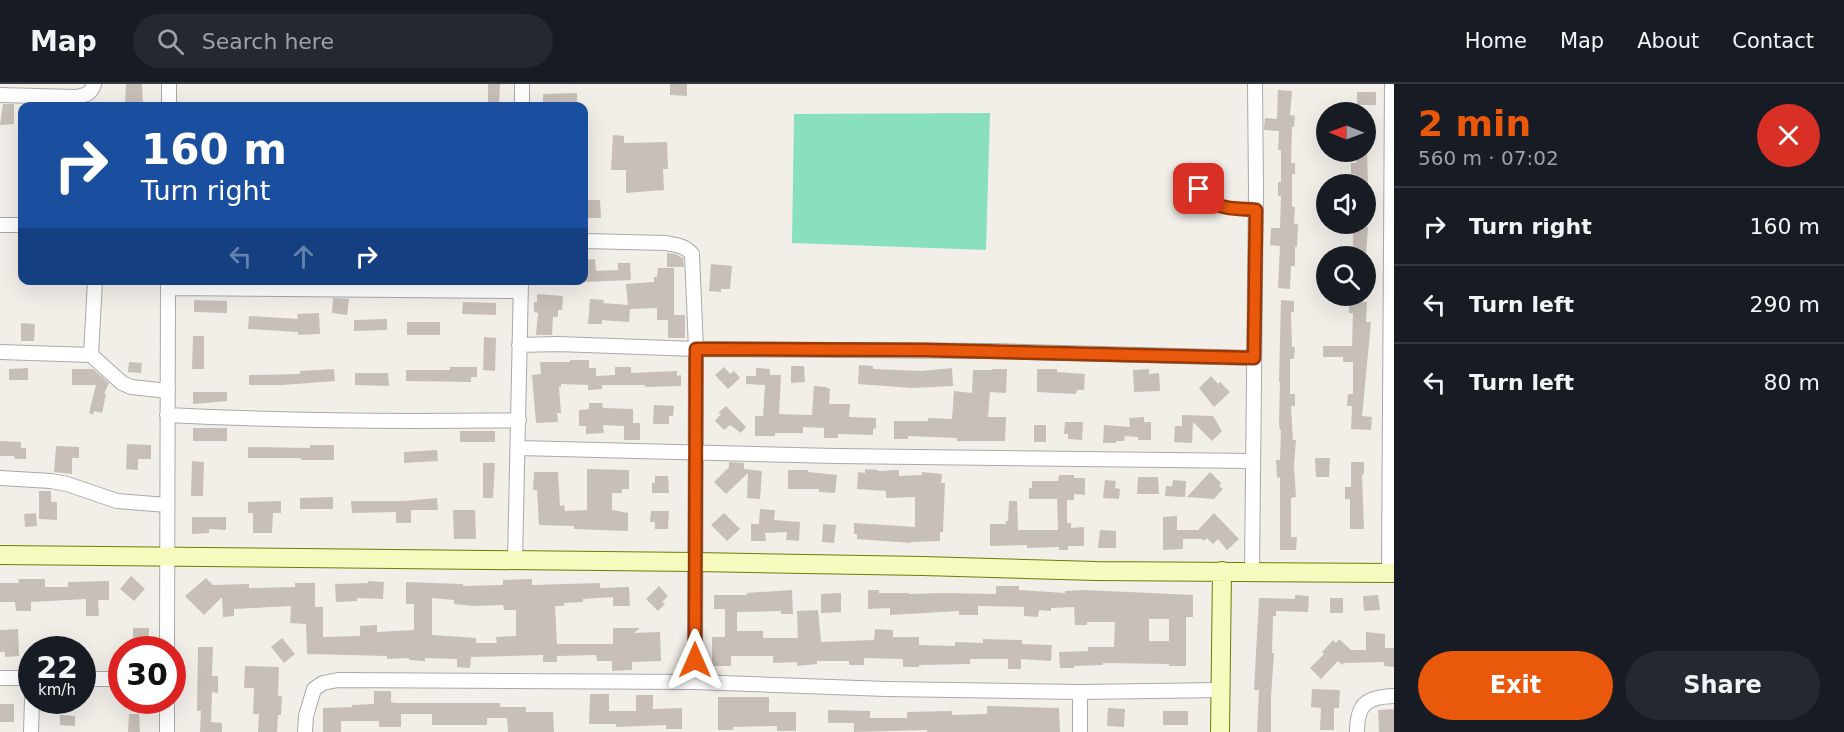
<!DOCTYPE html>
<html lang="en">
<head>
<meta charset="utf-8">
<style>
	:root { --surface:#171b24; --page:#242831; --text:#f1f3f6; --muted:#9ea1a6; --line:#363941; --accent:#ea580c }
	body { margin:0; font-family:"DejaVu Sans",sans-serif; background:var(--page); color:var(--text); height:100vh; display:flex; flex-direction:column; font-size:22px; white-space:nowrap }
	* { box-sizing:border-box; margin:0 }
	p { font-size:20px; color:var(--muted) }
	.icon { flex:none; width:33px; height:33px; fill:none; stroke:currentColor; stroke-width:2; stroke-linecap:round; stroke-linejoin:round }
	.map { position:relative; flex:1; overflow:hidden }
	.sheet { display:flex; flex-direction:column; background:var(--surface); width:450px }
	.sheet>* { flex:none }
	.top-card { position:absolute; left:18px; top:18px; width:570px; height:183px; border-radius:12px; box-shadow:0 6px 24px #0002; background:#1a4fa0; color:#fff; overflow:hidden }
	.needle { width:39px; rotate:271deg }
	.buttons { position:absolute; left:1316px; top:18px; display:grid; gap:12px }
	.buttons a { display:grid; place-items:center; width:60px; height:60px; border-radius:50%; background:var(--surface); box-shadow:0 6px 24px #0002; font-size:30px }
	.speed { position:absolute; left:18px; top:552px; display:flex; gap:12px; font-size:30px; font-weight:700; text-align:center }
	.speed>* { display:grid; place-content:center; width:78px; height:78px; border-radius:50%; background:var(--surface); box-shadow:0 6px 24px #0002; line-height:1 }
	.speed small { font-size:15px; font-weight:400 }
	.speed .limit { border:9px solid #d22; background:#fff; color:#111 }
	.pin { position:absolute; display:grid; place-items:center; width:51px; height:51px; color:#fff; margin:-26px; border-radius:12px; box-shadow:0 3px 9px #0006 }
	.me { position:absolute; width:66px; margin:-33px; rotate:0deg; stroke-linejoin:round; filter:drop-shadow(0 0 4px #0008) }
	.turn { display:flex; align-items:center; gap:21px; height:126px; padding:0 24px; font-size:27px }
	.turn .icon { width:78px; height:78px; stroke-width:2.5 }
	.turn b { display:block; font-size:42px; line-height:51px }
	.lanes { display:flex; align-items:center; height:57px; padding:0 24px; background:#0003; justify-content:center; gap:30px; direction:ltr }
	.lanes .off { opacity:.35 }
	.round { display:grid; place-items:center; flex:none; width:63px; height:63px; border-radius:32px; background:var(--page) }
	.headline { display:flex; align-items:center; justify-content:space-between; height:102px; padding:0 24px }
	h1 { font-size:36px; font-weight:600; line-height:45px; color:var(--accent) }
	.action { display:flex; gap:12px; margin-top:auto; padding:12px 24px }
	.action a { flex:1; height:69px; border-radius:36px; background:var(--accent); color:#fff; font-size:24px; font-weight:600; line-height:69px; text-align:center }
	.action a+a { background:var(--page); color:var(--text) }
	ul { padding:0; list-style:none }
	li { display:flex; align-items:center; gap:18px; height:78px; padding:0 24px; border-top:2px solid var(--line) }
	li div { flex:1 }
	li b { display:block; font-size:22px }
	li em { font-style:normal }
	header { display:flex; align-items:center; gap:36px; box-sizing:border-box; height:84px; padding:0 30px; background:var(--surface); border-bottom:2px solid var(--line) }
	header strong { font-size:28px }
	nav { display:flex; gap:33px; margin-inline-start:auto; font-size:21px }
	.search { width:420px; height:54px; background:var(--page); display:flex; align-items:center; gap:15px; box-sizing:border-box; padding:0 21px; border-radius:33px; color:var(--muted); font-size:22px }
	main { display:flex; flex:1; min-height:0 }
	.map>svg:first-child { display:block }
</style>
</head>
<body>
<header>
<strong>Map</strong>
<div class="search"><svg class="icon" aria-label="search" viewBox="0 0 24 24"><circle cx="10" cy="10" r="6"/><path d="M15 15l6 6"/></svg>Search here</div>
<nav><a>Home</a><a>Map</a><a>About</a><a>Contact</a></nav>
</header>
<main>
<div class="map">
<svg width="1394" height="648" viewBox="0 0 1394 648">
	<rect width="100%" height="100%" fill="#f2efe9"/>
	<path fill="#88e0be" d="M990,29L986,166L792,159L794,30Z"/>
	<path fill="#c7bfb8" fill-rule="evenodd" d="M126,0H142L143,22H125Z
		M488,0H500L499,22H488Z
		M670,0H687V12L670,11Z
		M1278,6L1292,7L1290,31L1295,32L1294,43H1292L1291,79H1295V90H1292V123H1295L1294,140H1298L1297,163H1295V182H1291L1290,205L1278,204L1280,162L1270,161L1271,144H1280L1281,112H1278V98H1281V66H1278L1279,47L1264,46V43L1265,34L1277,35Z
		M1357,8H1376V21H1357Z
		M577,9V22H543V10Z
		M3,20H14V40L0,41Z
		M613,51L624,52V59L667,58L668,85H663L664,106L626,109V86H611Z
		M1356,68H1367L1368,100H1355V90H1351V79H1356Z
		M584,116H600L601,134H584Z
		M1353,143H1368L1366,172H1353Z
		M667,169L675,170L683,174L684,183H667Z
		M595,175L596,187L618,186V179H630L631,196L584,198V176Z
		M711,180L732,182L730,205H721V208L709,207Z
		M658,184H674V231H685V254H668V236H657V224L630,225L629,238L602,236V240H588L590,215L604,216L603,219L628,221L626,200L654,198V193H657Z
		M537,210L563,212L562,226H558V233H553L552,251H536L538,229L534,228V218H537Z
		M333,214L349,215L347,231L332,229Z
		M194,216L227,217V229L194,228Z
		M1281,216L1294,217V228H1291L1292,263H1295L1294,275H1290V310H1295V322H1291L1293,356H1296L1294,382L1296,413L1291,414V453H1297L1296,466H1280V393L1277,394L1276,376H1280L1281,346H1280L1279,340L1280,298H1279Z
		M1349,217L1367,218L1366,238H1371L1362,332L1372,333L1371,346L1351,345L1352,322H1347L1348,310H1353V278H1343V273H1323V262H1352L1353,229H1349Z
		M463,218L496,219V231L462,230Z
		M319,229L320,250L298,251V248L248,245L249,232L298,235L297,230Z
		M387,235V246L354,247V236Z
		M407,238H440V251H407Z
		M21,239L35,240L34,257H21Z
		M193,252H204V285H192Z
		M484,253L496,254L495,287L483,286Z
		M570,276H589V284H596V292L615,291V283H631V289L677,287V292L681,291V302L645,303V301H602V305L588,306V301L561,300V303H559L561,329H557L558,338L536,339L532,291L541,290L540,278H570Z
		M129,278L142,279L141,289L128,288Z
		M859,281L873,282V285L922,287L952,284L953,302L913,304L858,300Z
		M791,282H804L805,298L791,299Z
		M450,283H477V293H471V298L406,297V286H450Z
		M724,283L730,290L734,287L740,294L728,305L715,291Z
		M28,284V296H9V285Z
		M756,284L770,285V291H781L779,330L812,331L814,302L825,303L830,305L829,320H850L849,333L876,334V344L873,345V351L838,350V354H824V344L803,343V349H775V352H755V332H763L765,301L746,300V292H756Z
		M72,285H93L109,299L104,310H106L102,329L94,327L93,331L89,329L96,301H72Z
		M334,285L335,297L282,301H249V291L300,290V287Z
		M992,285H1007L1006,309L990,308L988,333H1006L1005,357H957V354L908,352V355H894V337H928V334L952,335L954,307L972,309L973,286H992Z
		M1037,285H1057V288L1085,290L1084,306H1077L1076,310L1037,308Z
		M1149,285V290L1159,289L1160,307L1134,308L1133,286Z
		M355,289H388L389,302L355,301Z
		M1211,292L1218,300L1220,298L1230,308L1214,323L1199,304Z
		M193,308H227V317L193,320Z
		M589,319H602L603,324L633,325V339H640V356H624V342L603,341L604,349L586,350V342H579V326L589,325Z
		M654,321L674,322L673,332H669V340H653Z
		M726,322L746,343L741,349L730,341L724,346L715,337L721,330L718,329Z
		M1182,331L1213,332L1222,347L1212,357L1193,338L1192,359L1174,358L1175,342H1182Z
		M1144,333V338H1151V356H1138V353L1125,352L1124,357H1116V359H1103L1104,341L1130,343L1129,334Z
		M1065,338H1083L1082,356L1068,355V350H1064Z
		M1034,341H1046V358H1034Z
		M193,344H227V357H193Z
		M460,347H495V358H460Z
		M0,357L21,358V364H26V375H15L14,372H0Z
		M127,360L151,361V375H138V386L126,385Z
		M310,361H334V376H301V374H248V363L310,364Z
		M56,362L79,363V374H72V390L54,388Z
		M437,366L438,377L404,379V368Z
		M1315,374H1330L1329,393H1316Z
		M192,377L204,378L203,412H191Z
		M729,378L744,379V385L762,387L760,415L747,414L748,389L726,410L714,398L729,383Z
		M1351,378H1364V389L1362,392L1364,445H1350V415H1345V403H1351Z
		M483,379H495L493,414H483Z
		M587,385L629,386V405H622V409H612V426L628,429V447L574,445V442L539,441L537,406H533L534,388H558L560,422L564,421L565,427L587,426Z
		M865,385L878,386V387L899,386V392L922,391V388L942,390L941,399H945L943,448H940V457L911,458V459L857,455V450H854V439L915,443V413L886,414V407L857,405L858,388L865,389Z
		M788,386H808V388L837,391L835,409L819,408V405H788Z
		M1210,388L1221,399L1219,402L1223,405L1214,415L1187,413Z
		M1059,391H1074V394H1085V411L1074,410V416H1067V439H1071V444L1084,443V462H1068V466H1059V463L1027,464V461L990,462V440H1006V437H1008L1009,417H1017L1018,446H1058L1057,415H1029V404H1032V397H1058Z
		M655,392H668L669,409H652V399H655Z
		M1138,393H1158L1159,410H1137Z
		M1105,396L1116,397L1115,404L1120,405L1119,415L1103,414Z
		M1173,396L1186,397L1185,413L1165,412L1166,402H1172Z
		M39,407H51V418H57V436L39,435Z
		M333,413V425H300V414Z
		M437,414L438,426H411V439H396V428L352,429L351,417H404Z
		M281,417V429H273L272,449H253V429H248V418Z
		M760,425L775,426L774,436L800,438L799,457L786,456L787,448L765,449L766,457H751V440H759Z
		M453,426H475L476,455H454Z
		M651,427H669L668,445H655V438H650Z
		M36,429L37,442L25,443L24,430Z
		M724,429L740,445L727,457L711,441Z
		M1214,429L1239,455L1227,466L1218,455L1213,460L1207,454L1204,457L1202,455H1183V465L1163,466V433L1177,432V446H1198Z
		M192,433H226V446L209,445V449L192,450Z
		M823,440L836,441L834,459L822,458Z
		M1100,446L1116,447V464H1098Z
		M131,492L145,505L134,517L120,505Z
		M206,494L213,501L249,500V504L295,503V499H315V523H323V553L360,552V542L377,541V548L414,546V520H406V498L463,500V502L503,501V496L532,495V501L600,499V504L629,503L630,522H613V513L583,515V518L564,519V522H555L557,560H613V544H640L634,549L660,548L661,577L632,578V586L612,587V577H597L596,571L557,572V578H543V571L471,573L470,584L457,583V575L425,574V577L409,576V574L387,575V572L307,570L306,540L290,539L291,522L234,525V532L223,533L222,513L204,531L185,512ZM432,514L454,516V520L473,522L503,521L504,526H516V552L496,553L497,559H476V554L432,551Z
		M18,495H45V503H68V498L109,497V516H98L99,532H86V515L31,518V527H16L15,518H0V499H19Z
		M368,497L384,498L383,515L357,514V517L336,518L335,500L368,499Z
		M659,502L668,512L662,518L665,520L658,527L646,515Z
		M996,502H1019V506L1065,509V507L1085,506L1193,511V533H1186V582H1169V580L1103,579V581L1074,582V584H1060L1059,568L1088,567V563H1114L1115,538H1087V541H1075L1074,523L1051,524V527L1039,526L1038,533L1024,532V523L978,522V531H959V527L890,531V524L868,525V506H879V509H909V510L943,509L996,510ZM1149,535H1169V557H1149Z
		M792,506L793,530H781V527L737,528V547H763V554H798L797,527L818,526L821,558L874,556L875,545L893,546V553H919V561L955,562V558L983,559V555L1022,556V560L1052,561L1051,577L1021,575V585H1008V575H970V580L919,581V583H903V575L864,574V581H849V577H817V580L797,582V578L773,579V572H731V582H712V553H725V525H714V511H747V509Z
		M841,509V528L821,529V510Z
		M1295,511L1309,512L1308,528L1276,527V532H1273L1272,569H1274L1271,613V648H1257L1259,606H1254L1259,514L1295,515Z
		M1378,511L1380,526L1364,527L1363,512Z
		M1330,514H1343V529H1330Z
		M133,544H149L148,566H133Z
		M18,545L19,572L5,573V568H0V546Z
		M1366,548L1385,550V564H1394V583L1384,582V578L1344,579L1342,581L1338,577L1321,595L1310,584L1324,570L1322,568L1333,556L1336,559L1339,555L1351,566H1366Z
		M282,554L295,570L284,579L271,563Z
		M198,563H213L212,592H218V609L212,608L211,638L222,639V648H200L201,627H197Z
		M245,582L279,583L278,612H282L281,631H278L277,648H258L259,630H253L254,604H244Z
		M1312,605L1340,606L1339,624H1334V646H1320L1321,624L1311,623Z
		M374,607H391V618L395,619H500V623H526V628H553L554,648H508L507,634H487V641H432V630H401V643H379V637H341V648H323V624L352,623V621L374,620Z
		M590,610H609V627H636V611H653V625L682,624V645H666V641L616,643V640H589Z
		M718,613H769V628H796V647H777V642L733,643V646H718Z
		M0,620H14V638H0Z
		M987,622L1059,624L1060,648H927V646L854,648V639H828V626L870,627V634H907V628L952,627V631L987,630Z
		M1108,624L1125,625L1124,643L1107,642Z
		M1394,625V648H1379L1378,626Z
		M1163,627H1188V641H1163Z
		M129,630H139L140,648H128Z
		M60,631L75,632V642L60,641Z"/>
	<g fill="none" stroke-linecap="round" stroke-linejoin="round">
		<g stroke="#a9a9a9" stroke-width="9">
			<path id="lane" d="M1190,83C1208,125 1211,123 1255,126"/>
		</g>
		<g stroke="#a9a9a9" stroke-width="16">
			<path id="street" d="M0,11L76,13C86,11 91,10 94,0
				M169,22V0
				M522,22V0
				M0,141H22
				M584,157L666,159C677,161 685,162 692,170L696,265L695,598
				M168,204L521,207
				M519,261L558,260L696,265L991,267L1254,274
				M0,268L91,271L122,299L131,303L168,307
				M91,271L95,196
				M167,331C285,337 402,338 519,336
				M519,364L836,372L1253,377
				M0,394L51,397L67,400L117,417L167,421
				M515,478L521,196
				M1252,488L1256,104L1255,0
				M1389,489L1392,0
				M167,566L168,196
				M0,594H32
				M82,595H122
				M31,648L32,616
				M167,648V616
				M305,648L306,632L314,605L323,599L338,596L695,598L886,605L1080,608L1221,606
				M1080,648V608
				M1357,648C1357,620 1366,613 1394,612"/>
		</g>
		<g stroke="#707d05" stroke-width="20">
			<path id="secondary" d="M0,471L695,478L923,482L1096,487L1394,489
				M1220,648L1222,487"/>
		</g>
		<use href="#lane" stroke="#fff" stroke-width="7"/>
		<use href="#street" stroke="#fff" stroke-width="14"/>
		<use href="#secondary" stroke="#f7fabf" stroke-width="18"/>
	</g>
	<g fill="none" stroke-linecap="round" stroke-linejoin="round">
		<g stroke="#983908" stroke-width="15">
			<path id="route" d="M695,576L696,265L925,266L1254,274L1256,126C1230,124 1215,127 1199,105"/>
		</g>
		<use href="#route" stroke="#ea580c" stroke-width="10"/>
	</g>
</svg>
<div class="buttons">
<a><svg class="needle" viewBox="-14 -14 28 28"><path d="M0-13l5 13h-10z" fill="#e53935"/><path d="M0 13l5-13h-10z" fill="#9ea1a6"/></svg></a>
<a><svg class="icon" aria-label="sound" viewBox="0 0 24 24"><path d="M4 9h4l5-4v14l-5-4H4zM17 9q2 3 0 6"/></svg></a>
<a><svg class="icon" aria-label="search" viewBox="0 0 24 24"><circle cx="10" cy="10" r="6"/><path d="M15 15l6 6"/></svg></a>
</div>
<div class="speed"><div>22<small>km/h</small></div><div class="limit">30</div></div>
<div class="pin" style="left:1199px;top:105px;background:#d93025"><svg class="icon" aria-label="arrive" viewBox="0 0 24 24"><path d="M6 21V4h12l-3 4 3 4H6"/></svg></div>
<svg class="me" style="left:695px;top:576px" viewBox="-20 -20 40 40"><path d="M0-17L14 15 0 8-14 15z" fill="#ea580c" stroke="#fff" stroke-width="4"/></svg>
<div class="top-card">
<div class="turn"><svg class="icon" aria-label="right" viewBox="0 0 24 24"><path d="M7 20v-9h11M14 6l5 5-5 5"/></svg><div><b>160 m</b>Turn right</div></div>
<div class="lanes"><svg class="icon off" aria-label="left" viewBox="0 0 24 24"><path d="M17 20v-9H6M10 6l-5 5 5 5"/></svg><svg class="icon off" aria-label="ahead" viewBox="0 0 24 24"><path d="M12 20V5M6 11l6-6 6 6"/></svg><svg class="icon" aria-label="right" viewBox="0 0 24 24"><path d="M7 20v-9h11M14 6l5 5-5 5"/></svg></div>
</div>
</div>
<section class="sheet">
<div class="headline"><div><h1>2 min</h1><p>560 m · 07:02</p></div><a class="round" style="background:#d93025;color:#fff"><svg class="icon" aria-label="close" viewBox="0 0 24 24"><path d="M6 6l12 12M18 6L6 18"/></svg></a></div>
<ul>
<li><svg class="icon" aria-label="right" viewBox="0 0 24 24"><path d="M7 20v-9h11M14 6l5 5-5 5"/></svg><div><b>Turn right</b></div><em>160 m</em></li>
<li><svg class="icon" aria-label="left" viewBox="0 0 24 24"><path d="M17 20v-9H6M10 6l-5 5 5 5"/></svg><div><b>Turn left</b></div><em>290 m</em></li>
<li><svg class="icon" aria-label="left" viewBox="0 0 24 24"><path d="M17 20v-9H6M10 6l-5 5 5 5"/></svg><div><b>Turn left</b></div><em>80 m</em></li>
</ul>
<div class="action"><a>Exit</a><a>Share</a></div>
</section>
</main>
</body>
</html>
